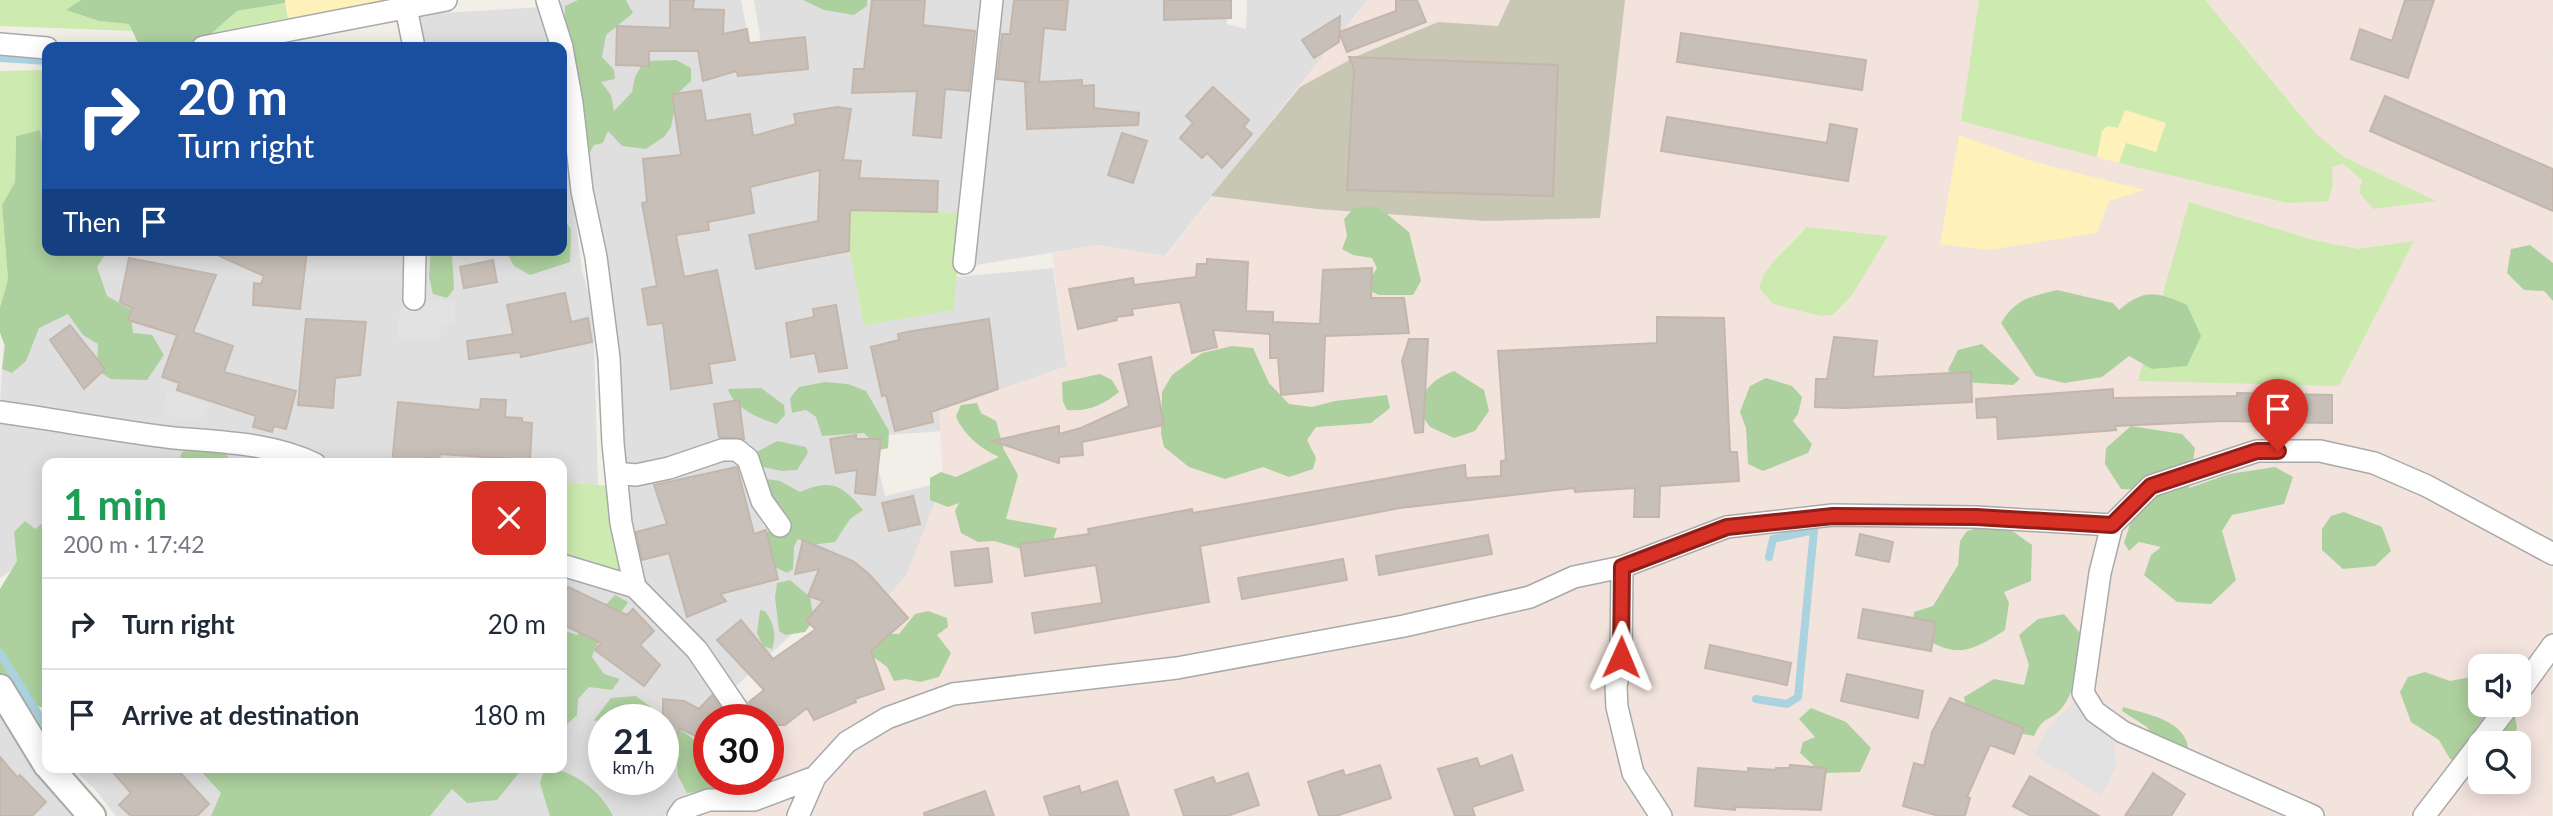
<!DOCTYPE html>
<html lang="en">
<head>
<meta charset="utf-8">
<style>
	:root { --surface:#fff; --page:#f2f2f3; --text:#1f2937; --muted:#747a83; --line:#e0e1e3 }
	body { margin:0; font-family:Lato,sans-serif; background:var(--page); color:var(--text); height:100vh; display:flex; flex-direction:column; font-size:26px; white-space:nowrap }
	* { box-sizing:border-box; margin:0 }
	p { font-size:23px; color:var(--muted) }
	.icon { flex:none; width:38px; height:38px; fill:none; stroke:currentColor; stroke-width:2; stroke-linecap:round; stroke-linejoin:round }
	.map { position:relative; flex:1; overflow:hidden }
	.details { position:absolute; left:42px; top:458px; width:525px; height:315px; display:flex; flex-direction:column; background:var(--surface); border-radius:14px; box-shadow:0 4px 18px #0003 }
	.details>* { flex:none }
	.guide { position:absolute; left:42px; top:42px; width:525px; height:214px; border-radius:14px; box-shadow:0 4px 18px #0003; background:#1a4fa0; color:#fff; overflow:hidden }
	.fabs { position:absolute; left:2468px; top:654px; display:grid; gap:14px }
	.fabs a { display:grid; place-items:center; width:63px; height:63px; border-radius:14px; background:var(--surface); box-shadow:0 4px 18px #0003; font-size:35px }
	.speed { position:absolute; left:588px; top:704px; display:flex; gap:14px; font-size:35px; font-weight:700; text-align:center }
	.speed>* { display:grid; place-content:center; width:91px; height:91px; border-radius:50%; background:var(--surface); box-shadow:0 4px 18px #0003; line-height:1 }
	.speed small { font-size:18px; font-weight:400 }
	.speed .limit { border:10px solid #d22; background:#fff; color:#111 }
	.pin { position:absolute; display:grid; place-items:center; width:60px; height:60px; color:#fff; margin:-72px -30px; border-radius:50% 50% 50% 0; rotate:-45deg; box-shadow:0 0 7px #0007 }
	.pin .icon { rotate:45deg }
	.me { position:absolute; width:77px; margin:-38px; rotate:1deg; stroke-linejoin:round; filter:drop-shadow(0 0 5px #0008) }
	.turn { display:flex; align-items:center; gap:24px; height:147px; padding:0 21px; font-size:32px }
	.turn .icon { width:91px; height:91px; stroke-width:2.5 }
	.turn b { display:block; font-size:49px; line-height:60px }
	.then { display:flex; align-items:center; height:66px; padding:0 21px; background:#0003; gap:14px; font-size:26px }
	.round { display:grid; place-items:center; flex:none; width:74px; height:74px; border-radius:14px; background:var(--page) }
	.overview { display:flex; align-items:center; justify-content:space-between; height:119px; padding:0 21px }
	h1 { font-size:42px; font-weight:700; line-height:52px; color:#1e9e55 }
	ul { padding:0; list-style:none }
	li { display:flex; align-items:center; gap:21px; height:91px; padding:0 21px; border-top:2px solid var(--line) }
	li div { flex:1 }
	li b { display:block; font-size:26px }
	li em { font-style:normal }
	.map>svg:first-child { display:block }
</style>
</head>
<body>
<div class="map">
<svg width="2553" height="816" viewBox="0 0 2553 816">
	<rect width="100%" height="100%" fill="#f2efe9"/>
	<path fill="#e0dfdf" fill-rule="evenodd" d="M563,0H741L755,74L766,73L754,0H988L962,213L850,209L849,249L864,324L953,310L957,277L1053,268L1067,366L939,411L943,431L887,435L869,430L885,496L943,482L907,574L838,658L806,621L735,687L636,575L622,489L729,459L738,462L749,481L764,527L767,525L750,444L631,471L620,467L557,2Z
		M1000,0H1228L1227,24L1246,29L1247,0H1367L1165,256L1098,245L976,265L970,260Z
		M542,7L555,47H421L415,19L424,14Z
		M562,112L582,271L593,309L598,485L562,482V464H342L291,447L145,427L0,402L8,279L4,226L47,250H129L152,255L153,250H562Z
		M0,422L287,461L294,464H47V545L0,578Z
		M566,571L624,590L679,639L738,719H709V773L693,797L670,808L664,816H421L441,768H562V579ZM604,719H663V779H604Z
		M0,706L80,816H0Z
		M72,768H256L307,816H116L94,788Z"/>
	<path fill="#f3e3dd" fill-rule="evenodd" d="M1367,0H2553L2552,816H683L739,779H768V722L821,678L907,574L943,482L939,411L1067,366L1052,253L1098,245L1166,256ZM2480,667H2518V705H2480ZM2480,744H2518V782H2480Z"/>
	<path fill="#c7c7b4" d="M1510,0H1625L1600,218L1485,221L1317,209L1211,196L1300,87L1355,57L1438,22L1498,26Z"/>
	<path fill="#cdebb0" d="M0,0H81L67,10L99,21L129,24L132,31L0,26Z
		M1979,0H2205L2315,133L2344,157L2436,201L2373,209L2359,192L2362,180L2343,164L2332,167L2333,184L2328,201L2288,203L2119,163L2126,143L2166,123L2125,111L2118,128L2102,131L2097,157L1961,121Z
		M285,3L288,18L212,33L237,11Z
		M47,70V169L40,130L16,136L15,182L2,205L8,279L0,308V71Z
		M2189,202L2313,240L2358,249L2414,241L2339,386L2138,381Z
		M850,208L962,213L954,310L864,325L849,249Z
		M1806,227L1888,236L1852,295L1833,315L1821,316L1773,304L1759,288C1765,262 1791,248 1806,227Z
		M562,482L610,486L625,576L562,555Z"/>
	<path fill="#add19e" d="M81,0H285V3L237,11L212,33L232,47H140L129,24L99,21L66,10Z
		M578,0H626L633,13L606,35L602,57L614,70L615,79L601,82L611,95L614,111L632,92L635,77L644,61L676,60L691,68V81L678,93L671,127L665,136L646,149L622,146L608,131L603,143L594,145L589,154L573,162L562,157L565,6Z
		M803,0H867V6L854,15L824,10Z
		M40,130L47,169V250H108L97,267L107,296L130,309L133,333L152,335L164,355L147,380L111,379L97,370L98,344L83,335L68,314L39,328L26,361L12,373L2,369L5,346L0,333V308L8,279L2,205L15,182L16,136Z
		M1377,206L1409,232L1421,281L1413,295H1379L1364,288L1377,268L1372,258L1353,255L1342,249L1347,236L1344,219L1354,208Z
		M562,218L571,229L570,262L530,275L514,266L505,250H562Z
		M2530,245L2553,263V301L2544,291L2524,290L2507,273L2511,249Z
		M431,250H449L452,256L454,289L447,298L433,294L429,277Z
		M2057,290L2113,303L2119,310C2145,288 2157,292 2187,305L2201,336L2187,366L2152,369L2129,356L2102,377L2064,383L2036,376L2001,323C2015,299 2032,296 2057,290Z
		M1982,344L2020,379L2013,385L1961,382L1948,370L1958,350Z
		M1232,346L1253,348L1269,383L1289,404L1312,407L1335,401L1387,395L1390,408L1371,423L1316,427L1307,440L1316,458L1313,469L1289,477L1263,467L1225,479L1189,467L1164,447L1161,434L1162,392L1172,375L1202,353Z
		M1454,371L1484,390L1489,411L1475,431L1454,438L1430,427L1418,410C1422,389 1434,379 1454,371Z
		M1100,374L1112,380L1119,392C1103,405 1088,412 1067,410L1063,402L1062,382Z
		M1766,378L1792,386L1802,397L1798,414L1793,421L1812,444L1808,453L1763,471L1748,464L1746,428L1740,412L1750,386Z
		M825,382L848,384L866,391L889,431L888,448L880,450L864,433L822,436L816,417L806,410L792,413L790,398L799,387Z
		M761,388L784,405L785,415L777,424C760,419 733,408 728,389Z
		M977,403L981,413L996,421L1004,450L1018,475L1006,519L1057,528L1051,546L1028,551L994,541L978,542L961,533L955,511L959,503L948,507L930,500V478L941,472L956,477L999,457C983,450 962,434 956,416L961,405Z
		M2131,426L2182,434L2195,448L2189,488L2229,474L2275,467L2293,477L2284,504L2232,515L2222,531L2236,580L2211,604L2177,602L2144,575L2151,555L2161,547L2139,542L2129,551L2124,543L2134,511L2156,490L2121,489L2105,464L2106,448Z
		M777,441L806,447L808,453L797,470L782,471L759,466L755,453Z
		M196,445L224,451L232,464H180L181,453Z
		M767,479L780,481L800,492C831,478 843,485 863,510L850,519L835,542L811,545L798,539L794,547L793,569L787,573L769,564L764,543L771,525L754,496Z
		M2344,512L2382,527L2391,551L2375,566L2343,569L2322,550V529L2331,516Z
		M47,520V708L19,703L0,675V589L17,561L14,532L25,521L35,529Z
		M1978,528L2011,530L2032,545L2031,581L2004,592L2009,603L2005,630C1965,656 1953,658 1912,630L1914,612L1933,606L1958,565L1960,541L1967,531Z
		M790,580L810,597L814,620L805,632L785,635L779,631L775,597L777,583Z
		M615,595L628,602C616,622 599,635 592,657L604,674L620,679L612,690L589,687L578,699L577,715L563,728L566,746L562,749V630L577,635Z
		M760,610L765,611C774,624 777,634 772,649L763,646L757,633Z
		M928,611L947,618L948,627L937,635L951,653L939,677L920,682L906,679L894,681L887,667L868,653L878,634H899L915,614Z
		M2064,614L2084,638C2079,660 2076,692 2061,709C2049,722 2044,715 2034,736L1969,723L1964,697L1994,679L2024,685L2029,665L2019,635L2038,619Z
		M2425,672L2450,681L2480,675V705H2513L2517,728L2510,744H2480V769L2450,759L2439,740L2411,722L2400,692L2408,677Z
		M636,696L709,751V779H723L719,790L687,793L678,776L675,742L663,719H604V725L594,720L611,698Z
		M2123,707C2146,714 2186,720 2188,749L2163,754L2147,727L2122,711Z
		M1811,708L1846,722L1871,748L1860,772L1822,773L1800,753L1803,742L1815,737L1799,719Z
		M198,768H523L497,800L467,803L452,789L430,816H211L221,793Z
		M545,768C571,768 602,792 613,816H550L540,783Z"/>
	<path fill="#fff1ba" d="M285,0H397L288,18Z
		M2125,110L2166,123L2156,152L2126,143L2119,163L2097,157L2102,131L2108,126L2118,128Z
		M1959,135L2034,162L2145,190L2109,201L2097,233L1988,250L1940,244Z"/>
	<path fill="#e2e2e2" d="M405,300H455V324L442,326L440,340L397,337L400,310Z
		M166,389L210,404L204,418L164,417Z
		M2075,701L2120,736L2114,749L2117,766L2101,795L2034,755L2048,727Z"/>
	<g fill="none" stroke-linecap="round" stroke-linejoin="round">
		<path stroke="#aad3df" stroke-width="8" d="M0,58L47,61
			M0,653L47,728
			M1756,699L1787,704L1798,697L1814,530L1773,539L1769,557
			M76,768V769"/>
	</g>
	<path fill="#c7bfb8" stroke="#c4b6ab" stroke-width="2" d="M670,0H694L693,9L724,10L723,34L747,29L749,43L805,37L808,69L738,76L736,71L703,81L698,51H649V66L616,65L617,26L670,28Z
		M872,0H925L923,25L975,31L969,91L945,89L941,138L913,135L917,91L852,93L854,69H864Z
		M1014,0H1068L1065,30L1044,28L1039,82L1082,80V86L1094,85V108L1139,113L1138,125L1027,129L1025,83L1031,82L997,79L1002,34H1010Z
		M1164,0H1231V18L1164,20Z
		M1396,0H1417L1426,22L1347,52L1339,32L1396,11Z
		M2405,0H2434L2408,78L2351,59L2360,29L2392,41Z
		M1340,16L1339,42L1314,58L1302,40Z
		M1681,33L1866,60L1862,90L1677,62Z
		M1349,57L1558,65L1553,196L1347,190L1354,69Z
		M1213,87L1249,120L1244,127L1252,134L1222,168L1207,153L1202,158L1180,138L1193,123L1186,116Z
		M701,90L706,121L750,114L753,136L796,124L794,114L837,107L851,109L843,160L861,161L859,178L938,181L937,212L850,210L849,251L756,269L749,235L818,221L820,170L750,187L754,213L708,222L709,230L676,235L684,277L717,270L735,360L709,364L712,383L671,389L663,323L648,325L642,289L657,286L642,203L647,202L643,159L681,155L672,94Z
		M2385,96L2553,169V211L2370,131Z
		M1667,117L1827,143L1830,124L1857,129L1848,181L1661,151Z
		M1122,133L1147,141L1133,183L1108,175Z
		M206,250H307L300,309L253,305L254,283L261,284L264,276Z
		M129,258L216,275L193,332L233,346L224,372L296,391L286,429L274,426L272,432L253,427L256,416L177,390L179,383L162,377L177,335L128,320L132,308L120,302Z
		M1207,259L1248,262L1246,311L1273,312V322L1320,324L1323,270L1372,268L1371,298H1404L1409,333L1325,336L1323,391L1281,395L1278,358H1270V334L1213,330L1217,347L1192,353L1180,302L1132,309L1133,315L1116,317L1117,320L1078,329L1069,289L1133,278L1134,285L1196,277L1197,264H1207Z
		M493,260L497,282L464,288L460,267Z
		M565,293L571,322L588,318L592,342L521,357L520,352L469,359L467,341L513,334L507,305Z
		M836,305L847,368L819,372L815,353L791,357L786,323L814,317L813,309Z
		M1657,317L1724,318L1730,452H1737L1739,481L1660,486L1659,517H1634L1635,488L1575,492L1574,488L1400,508L1200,546L1209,602L1035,633L1032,613L1102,603L1096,565L1025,576L1020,544L1089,534L1088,529L1192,509L1193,513L1434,470L1465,465L1466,478L1501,476V461L1506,460L1498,351L1657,343Z
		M306,319L366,322L360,375L335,378L333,408L298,405Z
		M989,319L998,389L931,412L933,422L895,431L886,395L882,396L871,347L899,340L898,334L912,331Z
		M70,325L105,369L84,389L50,340Z
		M1834,337L1877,341L1873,377L1971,372L1972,402L1845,408L1815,407L1816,379H1827Z
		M1409,339H1428L1423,432L1415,433L1402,361Z
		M1151,357L1164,425L1082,442L1083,455L1059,457V463L992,441L1059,426V434L1081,428L1129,406L1119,364Z
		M2113,389V398L2237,396V393L2332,395V423L2222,421L2115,426L2116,430L1998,439L1997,417L1977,418L1976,399Z
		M481,399L506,400L505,417L522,418V422L532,423L530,460L440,454L439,460L426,458V464H392L398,402L480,410Z
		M739,400L744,439L719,437L714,404Z
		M856,435V439H881L875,495L855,493L857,470L836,473L830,439Z
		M737,467L754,534L766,530L778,579L720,594L726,601L687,617L669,553L642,560L636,532L667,524L654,485Z
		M913,496L920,524L889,531L882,503Z
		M1860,534L1893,542L1889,562L1856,555Z
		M1488,535L1492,554L1379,575L1376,556Z
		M803,540L853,561L869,574L908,618L871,651L884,689L855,699L856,702L814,720L807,708L785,725H777L772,719H757L749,702L764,690L717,640L741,620L773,659L816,629L806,621L823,601L808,596L819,569L795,574Z
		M988,548L992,582L955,586L951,552Z
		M1343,559L1347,580L1242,599L1238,578Z
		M568,587L627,615L633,609L654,631L640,645L660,665L644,686L595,650L601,643L562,624V602Z
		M1863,609L1936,622L1931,651L1858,638Z
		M1710,645L1791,663L1787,685L1705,668Z
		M1847,674L1923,691L1918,718L1841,701Z
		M712,695L728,719H709V743L680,728L668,766L663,765V699L684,701L699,709Z
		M1950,698L2024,728L2014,754L1990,745L1967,797L1970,798L1965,816H1939L1903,806L1914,763L1924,766L1932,732Z
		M1512,755L1523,790L1472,807L1475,816H1455L1438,769L1477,758L1480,767Z
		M0,757L17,777L20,775L46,802L32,816H0Z
		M1380,765L1391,798L1336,816H1319L1308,782L1343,770L1345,776Z
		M1790,765L1826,768L1821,810L1735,807V810L1695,806L1698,768L1748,772V768L1776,770V768H1789Z
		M109,768H176L209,804L197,816H131L119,805L131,793Z
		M1248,773L1259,805L1227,816H1184L1175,790L1213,777L1216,784Z
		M2153,773L2185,794L2171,816H2125Z
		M2030,776L2099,816H2031L2013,806Z
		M1117,781L1129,816H1050L1044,797L1079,786L1081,793Z
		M985,791L994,816H925L924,813Z"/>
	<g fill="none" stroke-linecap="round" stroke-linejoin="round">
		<g stroke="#a9a9a9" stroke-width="24">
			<path id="minor" d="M547,0L562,47
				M406,8L414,47
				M0,44L47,48
				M203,47L446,0
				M562,48L572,103L582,191L596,257L609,358L613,443L621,523L635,587L697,650L744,719
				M964,263L992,0
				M414,299L415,250
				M0,412C58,420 116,431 174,438C221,442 272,443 315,464
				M616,473L636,475L669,468L722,450H737L748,459L762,501L780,526
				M562,565L635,587
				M1622,567L1621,657L1616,687L1617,707L1633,773L1661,816
				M2518,693L2553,645
				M730,800V779
				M678,816L683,809L709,800H754L815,777L847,742L887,718L953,694L1177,668L1404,626L1530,597L1574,577L1622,567L1727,527L1833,515L1976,517L2112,525
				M798,816L815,777
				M2313,816L2123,732L2095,712L2083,693L2100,573L2112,525L2151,486L2257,451H2320L2374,463L2427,486L2553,554
				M2424,816L2509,705"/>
		</g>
		<g stroke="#a9a9a9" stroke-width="30">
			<path id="tertiary" d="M0,688L47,765
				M50,768L92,816"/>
		</g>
		<use href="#minor" stroke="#fff" stroke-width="21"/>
		<use href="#tertiary" stroke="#fff" stroke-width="26"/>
	</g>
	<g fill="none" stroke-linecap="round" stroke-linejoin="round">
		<g stroke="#8d1f18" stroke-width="18">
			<path id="route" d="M1621,657L1622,567L1727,527L1833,516L1976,517L2112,525L2151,486L2257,451H2278"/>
		</g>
		<use href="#route" stroke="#d93025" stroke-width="12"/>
	</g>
</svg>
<div class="fabs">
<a><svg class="icon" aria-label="sound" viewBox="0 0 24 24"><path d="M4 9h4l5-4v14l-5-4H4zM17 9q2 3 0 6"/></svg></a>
<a><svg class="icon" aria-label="search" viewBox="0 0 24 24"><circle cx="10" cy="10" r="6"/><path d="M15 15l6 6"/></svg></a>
</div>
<div class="speed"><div>21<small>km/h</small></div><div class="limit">30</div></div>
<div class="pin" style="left:2278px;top:451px;background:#d93025"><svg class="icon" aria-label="arrive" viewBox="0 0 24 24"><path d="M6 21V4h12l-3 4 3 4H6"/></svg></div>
<svg class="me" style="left:1621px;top:657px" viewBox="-20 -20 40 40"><path d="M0-17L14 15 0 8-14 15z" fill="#d93025" stroke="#fff" stroke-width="4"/></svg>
<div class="guide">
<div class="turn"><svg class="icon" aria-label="right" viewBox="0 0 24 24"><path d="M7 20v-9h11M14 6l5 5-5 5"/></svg><div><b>20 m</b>Turn right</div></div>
<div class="then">Then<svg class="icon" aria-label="arrive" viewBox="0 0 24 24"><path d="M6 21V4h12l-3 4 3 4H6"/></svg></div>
</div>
<section class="details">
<div class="overview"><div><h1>1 min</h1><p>200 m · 17:42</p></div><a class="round" style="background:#d93025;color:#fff"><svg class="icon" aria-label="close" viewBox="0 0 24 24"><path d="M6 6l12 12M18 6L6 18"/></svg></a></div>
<ul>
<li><svg class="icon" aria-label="right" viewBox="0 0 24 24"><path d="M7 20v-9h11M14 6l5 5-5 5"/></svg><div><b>Turn right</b></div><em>20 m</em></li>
<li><svg class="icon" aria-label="arrive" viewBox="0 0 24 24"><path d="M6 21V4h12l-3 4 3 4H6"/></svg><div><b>Arrive at destination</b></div><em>180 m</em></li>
</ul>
</section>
</div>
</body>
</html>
